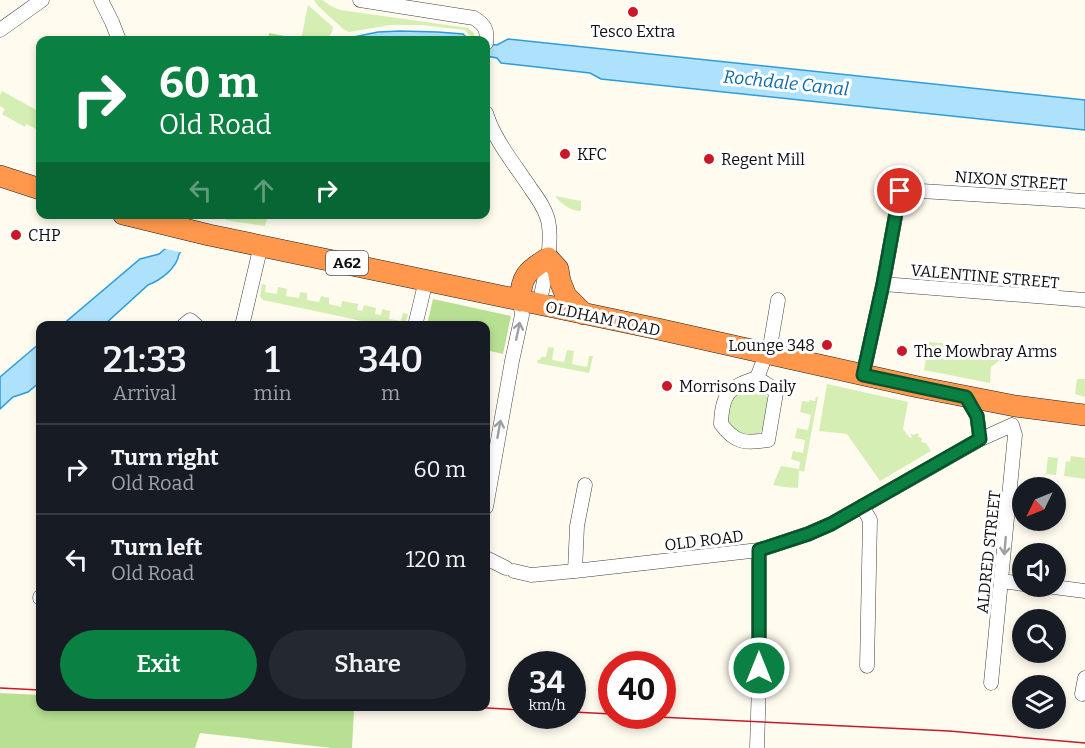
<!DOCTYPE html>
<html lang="en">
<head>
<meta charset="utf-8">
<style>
	:root { --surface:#171b24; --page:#242831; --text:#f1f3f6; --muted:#9ea1a6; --line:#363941; --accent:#0b8043 }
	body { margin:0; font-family:Bitter,serif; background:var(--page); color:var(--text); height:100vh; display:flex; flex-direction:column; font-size:22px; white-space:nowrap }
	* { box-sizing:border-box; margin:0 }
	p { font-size:20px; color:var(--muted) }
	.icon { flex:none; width:33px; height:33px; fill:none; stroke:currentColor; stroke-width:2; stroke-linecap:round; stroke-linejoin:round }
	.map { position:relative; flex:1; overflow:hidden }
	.side { position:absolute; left:36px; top:321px; width:454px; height:390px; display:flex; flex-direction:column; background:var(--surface); border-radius:12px; box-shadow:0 3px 9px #0003 }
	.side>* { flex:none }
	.hud { position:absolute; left:36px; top:36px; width:454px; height:183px; border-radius:12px; box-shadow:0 3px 9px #0003; background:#0b8043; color:#fff; overflow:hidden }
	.needle { width:39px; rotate:227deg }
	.tools { position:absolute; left:1012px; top:477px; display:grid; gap:12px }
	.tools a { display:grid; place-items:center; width:54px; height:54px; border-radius:50%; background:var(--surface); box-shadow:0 3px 9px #0003; font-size:30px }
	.speed { position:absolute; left:508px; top:651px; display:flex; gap:12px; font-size:30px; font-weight:700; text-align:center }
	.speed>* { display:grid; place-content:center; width:78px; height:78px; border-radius:50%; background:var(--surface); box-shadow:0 3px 9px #0003; line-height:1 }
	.speed small { font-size:15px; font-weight:400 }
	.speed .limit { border:9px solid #d22; background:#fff; color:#111 }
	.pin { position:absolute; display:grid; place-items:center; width:51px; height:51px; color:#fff; margin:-26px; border:3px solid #fff; border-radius:50%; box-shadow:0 2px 6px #0007 }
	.me { position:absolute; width:66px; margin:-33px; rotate:0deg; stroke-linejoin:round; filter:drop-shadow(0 0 4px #0008) }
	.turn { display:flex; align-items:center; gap:21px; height:126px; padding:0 24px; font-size:27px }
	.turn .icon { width:78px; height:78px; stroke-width:2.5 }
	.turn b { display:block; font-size:42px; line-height:51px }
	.lanes { display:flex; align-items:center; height:57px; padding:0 24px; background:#0003; justify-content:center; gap:30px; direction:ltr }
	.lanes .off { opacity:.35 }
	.eta { display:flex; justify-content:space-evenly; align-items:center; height:102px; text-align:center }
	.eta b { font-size:36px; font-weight:600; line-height:42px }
	.button { display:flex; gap:12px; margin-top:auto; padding:12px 24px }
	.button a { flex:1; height:69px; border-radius:36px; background:var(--accent); color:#fff; font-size:24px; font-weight:600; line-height:69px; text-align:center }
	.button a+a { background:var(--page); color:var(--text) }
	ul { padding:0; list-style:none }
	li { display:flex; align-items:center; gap:18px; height:90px; padding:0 24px; border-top:2px solid var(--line) }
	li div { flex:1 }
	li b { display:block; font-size:22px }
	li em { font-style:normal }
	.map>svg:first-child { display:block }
</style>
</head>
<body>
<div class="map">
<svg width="1085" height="748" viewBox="0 0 1085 748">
	<rect width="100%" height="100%" fill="#fffbef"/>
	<path fill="#d4eeb4" d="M314,0H322L331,6L340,10L468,28L474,33L475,39L472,38L465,30L421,25H391L349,32L343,29L317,5Z
		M308,5L333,27C331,44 314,40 301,40Z
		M2,91L40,112V124L39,127H37L36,129L26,124L25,127L2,114L5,109L0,106V95Z
		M555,196L581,201V211C570,211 562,204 555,196Z
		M233,214H268V215L265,226L225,220Z
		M262,284L266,285L265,292L277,294L278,287L287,289L286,296L299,298L300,292L307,293V300L319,302L321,296L329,298V304L341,307L342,301L358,304L357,310L362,311L364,305L376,308L375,314L381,315L382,309L390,311L389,319L401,321L403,313L408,314L405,325H381L263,300L260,296Z
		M929,342L998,348L1000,360L991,367L990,383L924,370Z
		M548,347L554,348L552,360L564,362L567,350L574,351L572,364L587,367L589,356H593L589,373L537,363L538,360H540L541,357H546Z
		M1077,379H1085V397L1075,394Z
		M750,384L759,386L769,400C767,413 767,441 746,436C741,435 736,432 732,430C727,420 726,406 733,396C737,392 745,388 750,384Z
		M827,384L908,402L903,429L910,438L912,437L910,434L915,435L916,433L919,434L918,437L922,438L921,442L926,443L931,451L880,481L847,434L819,431Z
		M816,397H818L804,472L799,470L798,488L784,487L773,485L781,466L799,469L800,462L791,459L793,451L803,453L805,440L795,438L797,428L808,430L811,415L800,412L802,401L809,402V400L815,401Z
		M1071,456L1085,458V479L1064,476L1066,461L1070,462Z
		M1048,457L1058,458L1056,475L1046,474Z"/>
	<path fill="#b8e092" d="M269,33L301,39V40H268Z
		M433,299L511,316L503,354L486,350V326L427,325Z
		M0,693L40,695V706H309L354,710L352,748H332L200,733L195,748H0Z"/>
	<path fill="#aee2fc" stroke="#2d9cda" stroke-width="1.5" d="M400,31L438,32L463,34L469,40H339L378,32Z
		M508,39L1085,100V130L601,79L590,73L501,63L497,58L486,56V44L497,45Z
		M199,215H219L214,218L179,254C177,268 161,280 148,285L104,325L61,326L140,259L159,254L165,249Z
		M40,343V382L28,392L13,397L0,409V377Z"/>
	<path fill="#fffbef" d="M195,214L218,218L184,253L162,248Z"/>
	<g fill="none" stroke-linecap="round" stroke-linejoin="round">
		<g stroke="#414141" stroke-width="15">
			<path id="minor" d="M101,0L112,22L119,40
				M360,0L474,18C485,25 488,30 486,43
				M0,30L42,0
				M486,113C494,140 516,166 531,189C539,200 548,213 549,226C552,250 544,281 539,305
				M883,284L1085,300
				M183,326L190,320L197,326
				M242,326L261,245
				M415,326L426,280
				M863,375L883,284L900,191H921L1085,201
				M757,378L771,387L776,393L768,440C745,443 736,444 721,424C722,393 729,387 757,378L771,341L778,300
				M966,397L977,416L980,439
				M862,506L870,520L867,666
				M486,507L512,361L522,315L520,301
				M486,558L506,568
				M514,571L531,575L575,571L759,550L808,534L831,524L979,440L1012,425
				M575,571L577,526L585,485
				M1002,581L1023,584
				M1046,586L1085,591
				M40,598V597
				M991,683L1015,435L1012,425
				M1082,694L1085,678
				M757,748L759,683V550"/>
		</g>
		<g stroke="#1f1f1f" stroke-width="22">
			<path id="highway" d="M0,176L40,189
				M123,214L209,235L658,329L918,387L1015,406L1085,415
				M520,301C521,276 527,271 548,258L558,269L560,281L566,296L584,314"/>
		</g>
		<use href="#minor" stroke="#fff" stroke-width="14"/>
		<use href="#highway" stroke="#ff974d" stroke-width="21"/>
		<path stroke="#cb1828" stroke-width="1.5" d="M0,688L40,690
			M450,706L522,710
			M573,712L612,714
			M637,716L949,731L1085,743"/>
	</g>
	<defs><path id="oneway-shaft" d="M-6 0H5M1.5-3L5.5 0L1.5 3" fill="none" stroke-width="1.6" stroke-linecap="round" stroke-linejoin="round" transform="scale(1.5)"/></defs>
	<g stroke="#9f9f9f">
		<use href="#oneway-shaft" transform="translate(518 331) rotate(-78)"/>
		<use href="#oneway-shaft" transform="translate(499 429) rotate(-80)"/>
		<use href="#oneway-shaft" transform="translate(1005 546) rotate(95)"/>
	</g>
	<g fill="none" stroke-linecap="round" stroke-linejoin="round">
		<g stroke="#07532c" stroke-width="15">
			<path id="route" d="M759,668V550L808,534L831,524L980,439L977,416L966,397L863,375L883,284L900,191"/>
		</g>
		<use href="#route" stroke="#0b8043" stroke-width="10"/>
	</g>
	<g fill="#cb1828" stroke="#fff" stroke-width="2">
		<circle cx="633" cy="12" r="6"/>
		<circle cx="565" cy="154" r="6"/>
		<circle cx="709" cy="159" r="6"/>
		<circle cx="16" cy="235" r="6"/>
		<circle cx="827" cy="345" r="6"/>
		<circle cx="902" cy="351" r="6"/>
		<circle cx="667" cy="386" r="6"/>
	</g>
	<g text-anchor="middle" stroke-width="6" stroke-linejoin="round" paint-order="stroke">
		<rect fill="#fff" stroke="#565656" stroke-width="1.5" x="326" y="251" width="42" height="24" rx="4.5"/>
		<g font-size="15" font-weight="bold" fill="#0e0e0e">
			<text x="347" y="268">A62</text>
		</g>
		<g font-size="16" fill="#0e0e0e" stroke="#fff" text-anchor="start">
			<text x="633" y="37" text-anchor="middle">Tesco Extra</text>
			<text x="577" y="160">KFC</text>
			<text x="721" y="165">Regent Mill</text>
			<text x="28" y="241">CHP</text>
			<text x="815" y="351" text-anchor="end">Lounge 348</text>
			<text x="914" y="357">The Mowbray Arms</text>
			<text x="679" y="392">Morrisons Daily</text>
		</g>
		<g font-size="16" fill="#0e0e0e" stroke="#fff">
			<text transform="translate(1011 180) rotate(4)" y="6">NIXON STREET</text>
			<text transform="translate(985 276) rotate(5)" y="6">VALENTINE STREET</text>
			<text transform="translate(603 318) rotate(12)" y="6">OLDHAM ROAD</text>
			<text transform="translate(704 540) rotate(-7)" y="6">OLD ROAD</text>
			<text transform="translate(988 552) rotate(-84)" y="6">ALDRED STREET</text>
		</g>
		<g font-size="18" font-style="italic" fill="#0b6cac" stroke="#fff">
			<text transform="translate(786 83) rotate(6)" y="6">Rochdale Canal</text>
		</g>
	</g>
</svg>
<div class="tools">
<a><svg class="needle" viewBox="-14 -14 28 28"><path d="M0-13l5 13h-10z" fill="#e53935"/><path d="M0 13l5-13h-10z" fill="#9ea1a6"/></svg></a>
<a><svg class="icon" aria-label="sound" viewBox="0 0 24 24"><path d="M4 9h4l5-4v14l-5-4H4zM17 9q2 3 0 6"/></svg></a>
<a><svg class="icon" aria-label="search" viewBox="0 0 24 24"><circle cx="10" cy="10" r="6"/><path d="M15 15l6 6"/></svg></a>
<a><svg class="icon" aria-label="layers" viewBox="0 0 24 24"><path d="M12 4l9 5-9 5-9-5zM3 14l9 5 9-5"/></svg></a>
</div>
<div class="speed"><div>34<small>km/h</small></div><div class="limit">40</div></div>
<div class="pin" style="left:900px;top:191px;background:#d93025"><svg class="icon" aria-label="arrive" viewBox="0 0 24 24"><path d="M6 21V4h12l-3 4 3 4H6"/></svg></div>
<svg class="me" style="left:759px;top:668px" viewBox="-20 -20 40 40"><circle r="17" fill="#0b8043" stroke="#fff" stroke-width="3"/><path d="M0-11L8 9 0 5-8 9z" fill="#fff"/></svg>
<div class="hud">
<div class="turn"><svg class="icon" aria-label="right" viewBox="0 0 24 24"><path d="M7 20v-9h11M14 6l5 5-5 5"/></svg><div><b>60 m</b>Old Road</div></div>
<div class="lanes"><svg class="icon off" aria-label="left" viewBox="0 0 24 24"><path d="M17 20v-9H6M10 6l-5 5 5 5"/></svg><svg class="icon off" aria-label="ahead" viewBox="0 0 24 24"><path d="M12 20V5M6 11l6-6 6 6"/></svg><svg class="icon" aria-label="right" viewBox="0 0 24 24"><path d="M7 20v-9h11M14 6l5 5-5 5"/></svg></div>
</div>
<section class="side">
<div class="eta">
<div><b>21:33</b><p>Arrival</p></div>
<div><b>1</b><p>min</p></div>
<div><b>340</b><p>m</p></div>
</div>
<ul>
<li><svg class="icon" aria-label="right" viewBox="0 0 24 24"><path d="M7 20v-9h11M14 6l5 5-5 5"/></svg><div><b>Turn right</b><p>Old Road</p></div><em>60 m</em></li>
<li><svg class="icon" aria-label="left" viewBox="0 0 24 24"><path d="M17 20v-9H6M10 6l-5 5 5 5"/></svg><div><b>Turn left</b><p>Old Road</p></div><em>120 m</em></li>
</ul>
<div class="button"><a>Exit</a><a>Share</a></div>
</section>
</div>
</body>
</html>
